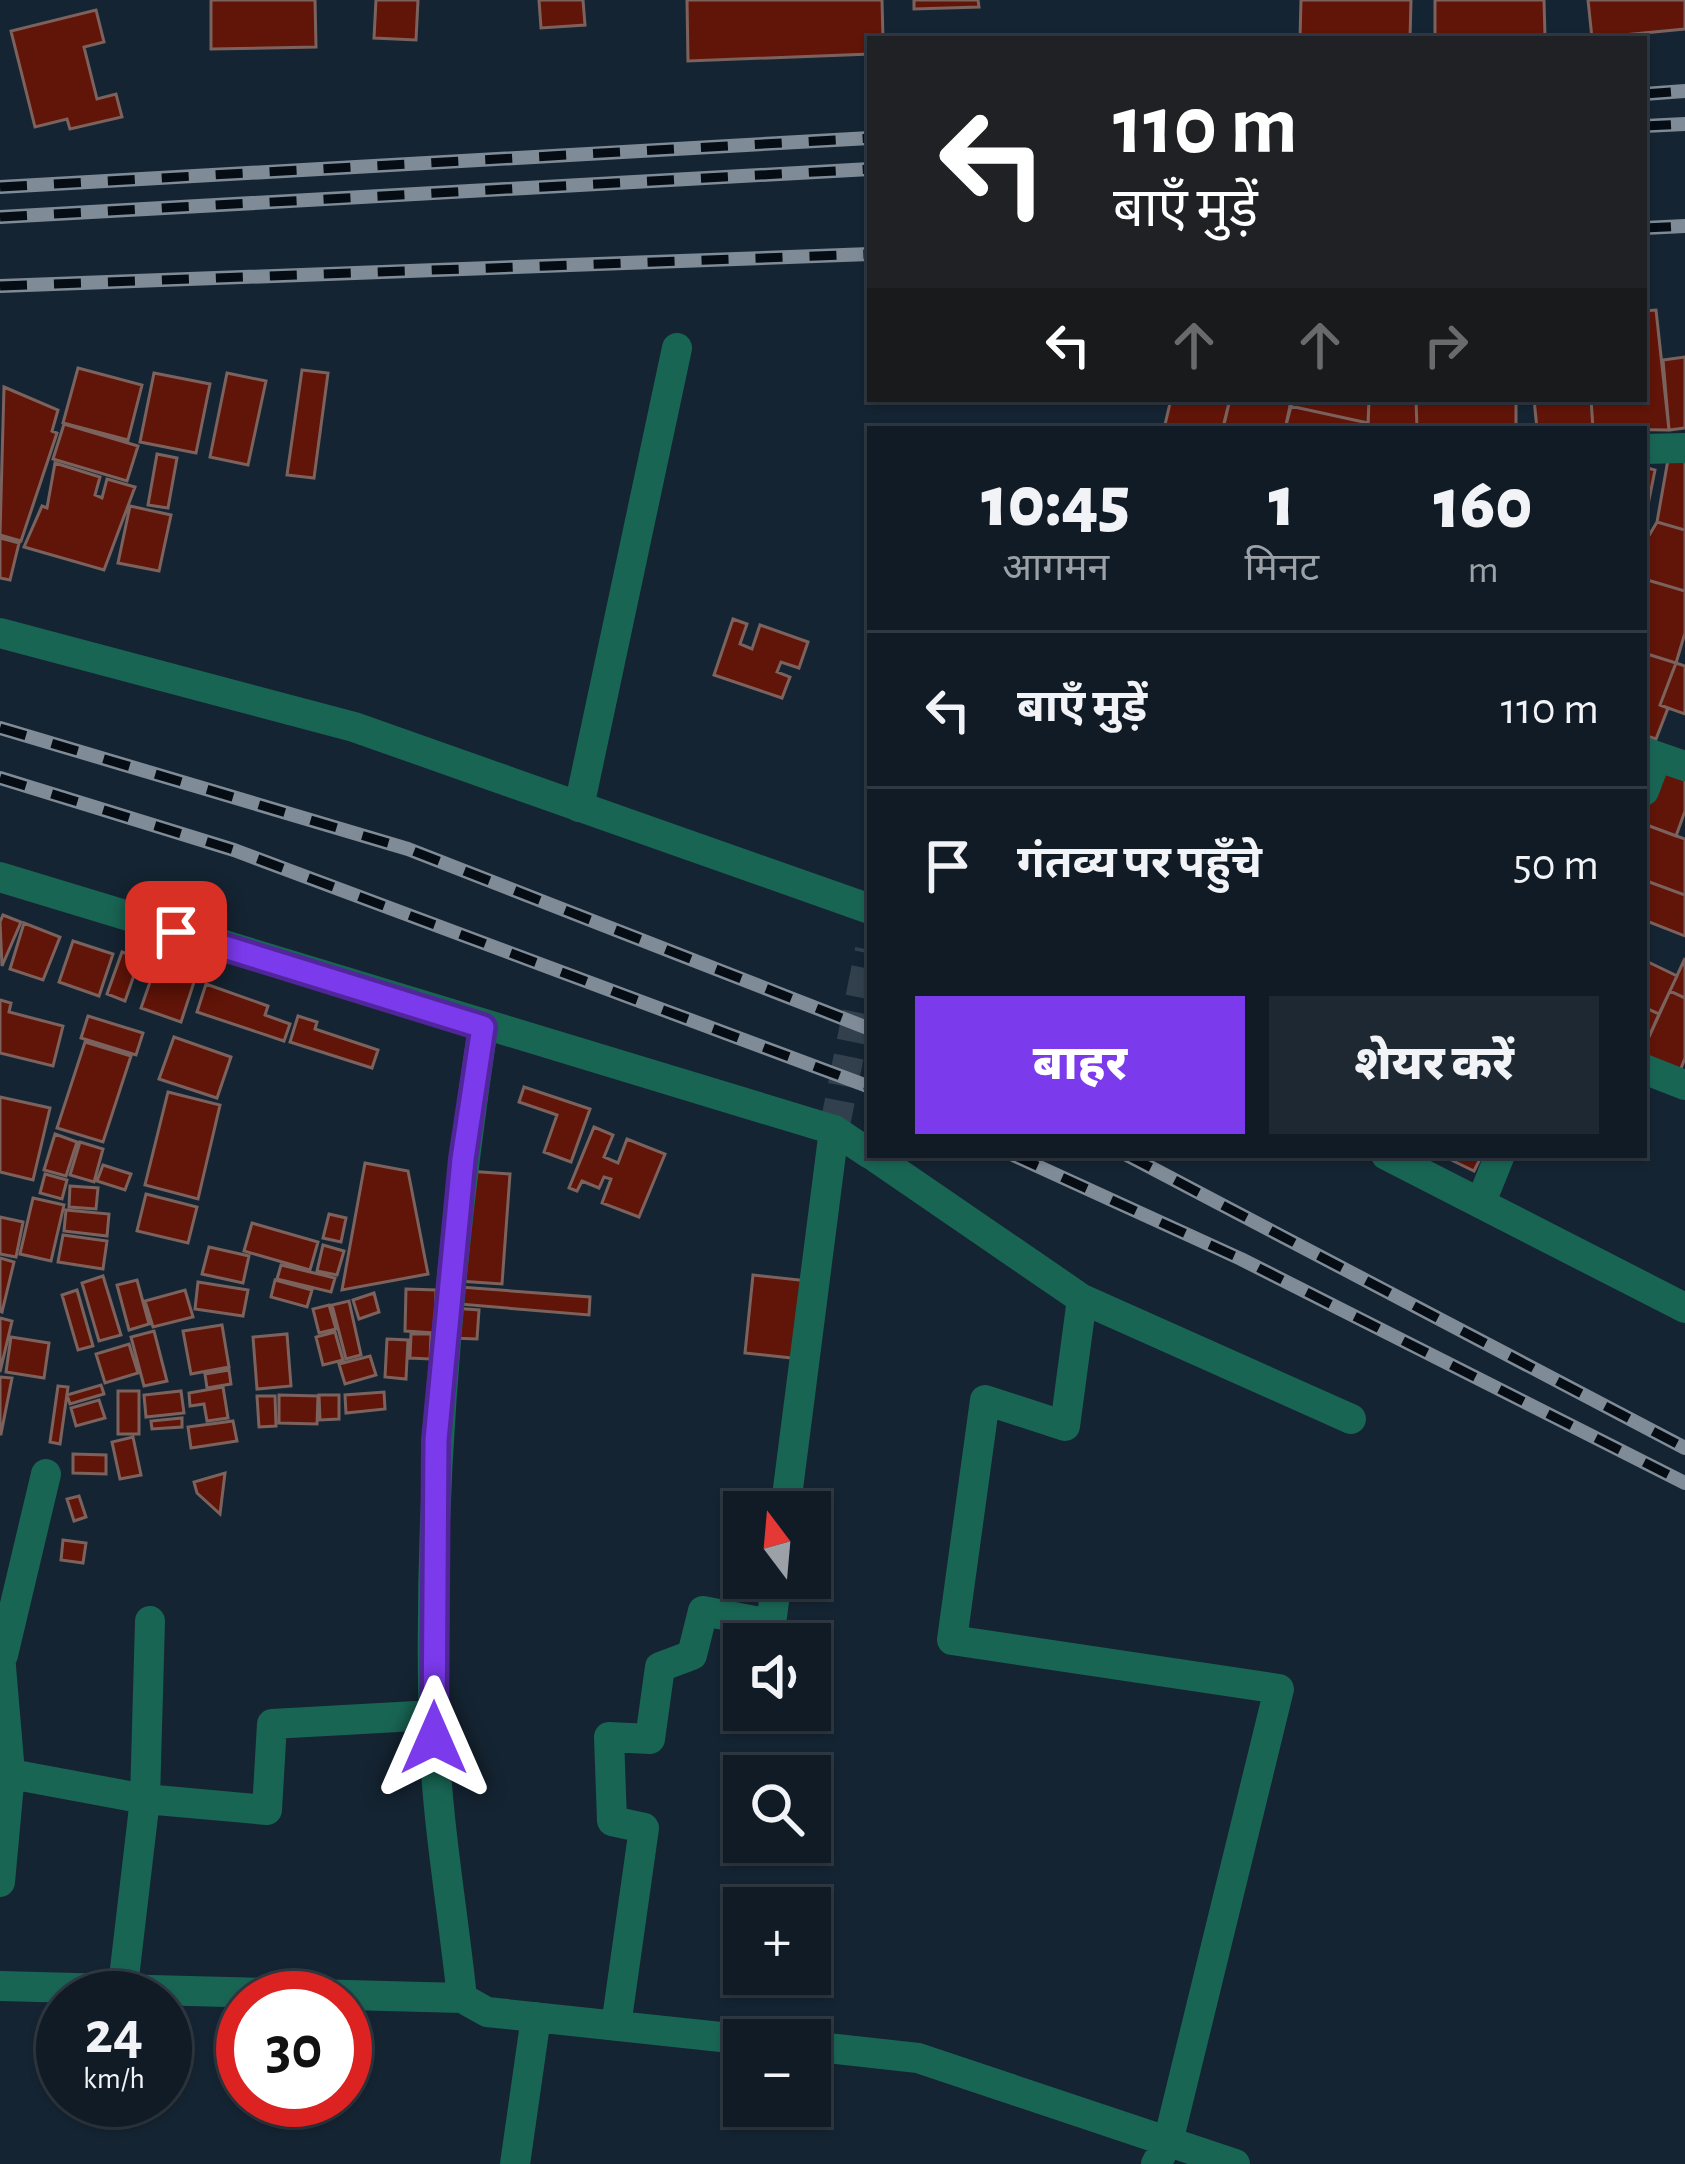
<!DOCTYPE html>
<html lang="hi">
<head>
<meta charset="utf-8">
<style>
	:root { --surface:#101b26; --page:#1e2832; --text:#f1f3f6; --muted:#9ca1a7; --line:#303943; --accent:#7c3aed }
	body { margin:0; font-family:"Alegreya Sans","Noto Sans Devanagari",sans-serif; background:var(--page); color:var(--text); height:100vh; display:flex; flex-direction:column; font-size:45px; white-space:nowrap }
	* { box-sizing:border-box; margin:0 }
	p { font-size:39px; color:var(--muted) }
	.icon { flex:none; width:66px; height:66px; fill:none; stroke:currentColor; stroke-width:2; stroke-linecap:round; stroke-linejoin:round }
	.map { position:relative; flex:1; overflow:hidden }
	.drawer { position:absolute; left:867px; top:426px; width:780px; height:732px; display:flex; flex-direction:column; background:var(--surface); border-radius:0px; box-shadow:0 3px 9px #0004,0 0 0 3px var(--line) }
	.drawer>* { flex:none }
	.top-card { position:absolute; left:867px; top:36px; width:780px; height:366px; border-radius:0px; box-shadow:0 3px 9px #0004,0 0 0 3px var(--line); background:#202124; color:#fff; overflow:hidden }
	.needle { width:78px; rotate:344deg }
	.controls { position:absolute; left:723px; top:1491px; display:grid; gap:24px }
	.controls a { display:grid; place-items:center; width:108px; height:108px; border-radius:0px; background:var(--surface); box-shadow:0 3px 9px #0004,0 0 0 3px var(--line); font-size:60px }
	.speed { position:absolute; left:36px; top:1971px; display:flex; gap:24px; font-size:60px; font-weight:700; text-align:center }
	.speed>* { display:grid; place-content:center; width:156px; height:156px; border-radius:50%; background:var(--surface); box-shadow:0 3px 9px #0004,0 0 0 3px var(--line); line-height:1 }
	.speed small { font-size:30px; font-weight:400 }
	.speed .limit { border:18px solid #d22; background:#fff; color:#111 }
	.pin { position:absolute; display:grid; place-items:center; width:102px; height:102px; color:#fff; margin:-51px; border-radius:24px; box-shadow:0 6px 18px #0006 }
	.me { position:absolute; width:132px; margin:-66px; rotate:0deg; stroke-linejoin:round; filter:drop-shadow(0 0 9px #0008) }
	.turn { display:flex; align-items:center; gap:42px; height:252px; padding:0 48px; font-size:54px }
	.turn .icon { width:156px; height:156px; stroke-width:2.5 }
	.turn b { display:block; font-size:84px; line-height:102px }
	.lanes { display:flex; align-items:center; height:114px; padding:0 48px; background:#0003; justify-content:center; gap:60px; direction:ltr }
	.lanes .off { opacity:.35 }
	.eta { display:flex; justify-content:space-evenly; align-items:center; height:204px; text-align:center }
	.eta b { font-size:72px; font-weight:800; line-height:84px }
	.action { display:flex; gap:24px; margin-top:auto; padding:24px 48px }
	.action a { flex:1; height:138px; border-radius:0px; background:var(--accent); color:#fff; font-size:48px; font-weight:800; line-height:138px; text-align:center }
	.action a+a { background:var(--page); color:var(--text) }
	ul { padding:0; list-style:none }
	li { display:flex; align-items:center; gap:36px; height:156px; padding:0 48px; border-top:3px solid var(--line) }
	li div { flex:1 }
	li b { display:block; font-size:45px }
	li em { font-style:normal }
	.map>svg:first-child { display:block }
</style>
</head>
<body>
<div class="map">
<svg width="1685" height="2164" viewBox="0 0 1685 2164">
	<rect width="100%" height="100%" fill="#152432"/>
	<path fill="#611408" stroke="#7b625d" stroke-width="3" d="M211,0H315L316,47L211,49Z
		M376,0H418L416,40L374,38Z
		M539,0H583L585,25L541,28Z
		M687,0H882L883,39H870V54L688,61Z
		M914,0H978L979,7L914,9Z
		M1301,0H1411L1410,39H1300Z
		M1435,0H1544L1545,36L1435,38Z
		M1588,0H1685V29L1592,38Z
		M96,10L104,42L84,47L97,99L116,94L122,117L70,129L67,119L35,127L11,31Z
		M1656,310L1669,430L1593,429L1591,399H1644V311Z
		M1685,357V428L1669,430L1663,360Z
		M78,368L142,385L128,440L63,423Z
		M302,370L328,373L314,478L287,475Z
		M154,373L210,384L196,453L140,442Z
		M227,373L266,381L248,465L210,457Z
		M4,387L58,410L52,431L57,433L21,541L0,535Z
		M1171,399H1230L1223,429H1164Z
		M1230,399H1293L1285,429L1223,427Z
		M1293,399H1369L1368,423L1290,406Z
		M1369,399H1416L1417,429H1368Z
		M1416,399H1516V428L1417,429Z
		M1534,399H1591L1593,429H1537Z
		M1290,406L1368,423V429H1285Z
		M64,424L138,446L127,481L53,459Z
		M157,454L177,458L168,508L148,505Z
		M1669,454L1685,457V530L1657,522Z
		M55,463L100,477L95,495L102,498L107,479L135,487L104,570L24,547L42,506L47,508Z
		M1644,467L1655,470L1648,505L1644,504Z
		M130,506L171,515L159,571L118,563Z
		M1657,522L1685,530V591L1644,579V544Z
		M0,538L19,543L10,580L0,578Z
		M1644,579L1685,591V633L1676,663L1644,653Z
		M733,619L747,624L740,644L752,649L760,625L808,642L799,668L781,662L777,672L790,677L782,698L714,675Z
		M1644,653L1676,663L1660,705L1668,708L1656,739L1644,735Z
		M1676,663L1685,666V714L1660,705Z
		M1660,765L1685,774V811L1676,836L1644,824V807Z
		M1644,824L1685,839V895L1644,880Z
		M1644,880L1685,895V936L1644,920Z
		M3,915L21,922L2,966L0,922Z
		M24,923L60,937L43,980L10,969Z
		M73,941L113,954L99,996L59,982Z
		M122,952L140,958L125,1001L107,994Z
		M1685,958V998L1670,991Z
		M1644,960L1677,976L1659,1014L1644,1007Z
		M157,962L196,976L181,1022L141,1008Z
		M206,984L268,1006L265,1015L290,1024L284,1041L197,1012Z
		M1670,991L1685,998V1058L1678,1076L1644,1063V1048Z
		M0,1000L11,1003L9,1012L63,1026L53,1066L0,1053Z
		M1644,1007L1659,1014L1644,1048Z
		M88,1016L143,1033L136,1055L81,1038Z
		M298,1016L317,1022L315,1029L378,1050L372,1068L290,1042Z
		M174,1037L231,1057L217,1098L159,1079Z
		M85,1042L131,1056L103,1142L57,1128Z
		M524,1087L590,1109L571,1162L544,1152L557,1115L519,1102Z
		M168,1092L220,1105L198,1199L145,1185Z
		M0,1097L50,1108L33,1180L0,1172Z
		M594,1127L613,1135L604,1157L618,1163L627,1139L665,1154L639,1217L602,1203L611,1179L604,1177L599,1188L582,1181L577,1191L569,1188Z
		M55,1134L77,1142L66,1176L44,1170Z
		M80,1142L103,1149L94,1182L70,1175Z
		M1441,1155H1482L1474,1171Z
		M365,1163L408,1171L428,1274L342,1290Z
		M103,1165L131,1174L125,1190L97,1181Z
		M467,1171L510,1174L502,1284L459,1281Z
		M45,1174L67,1180L62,1199L40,1193Z
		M70,1186L98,1188L96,1209L69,1207Z
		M146,1194L197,1207L188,1243L137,1231Z
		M33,1198L64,1205L51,1261L20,1254Z
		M66,1210L109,1214L107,1236L64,1231Z
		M329,1214L346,1218L341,1242L323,1238Z
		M0,1217L23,1222L16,1257L0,1254Z
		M252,1223L318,1242L310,1270L244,1251Z
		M63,1235L107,1241L103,1269L58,1262Z
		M323,1245L344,1251L337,1275L317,1271Z
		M209,1247L249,1256L243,1283L202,1274Z
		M0,1258L14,1262L2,1312L0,1311Z
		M281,1265L335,1278L331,1292L277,1279Z
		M753,1275L809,1281L801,1359L745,1353Z
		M103,1276L121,1335L99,1341L82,1283Z
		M137,1280L149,1324L129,1330L117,1285Z
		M275,1280L312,1290L307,1307L271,1297Z
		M198,1282L248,1290L243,1316L195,1309Z
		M460,1287L590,1297L589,1315L459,1304Z
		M406,1289L436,1290L435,1333L405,1331Z
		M77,1290L93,1346L78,1350L62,1295Z
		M185,1290L193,1317L153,1327L145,1301Z
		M374,1293L379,1312L359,1319L353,1300Z
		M349,1301L361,1355L346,1359L332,1305Z
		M329,1305L336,1329L319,1333L313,1309Z
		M453,1308L479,1310L477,1339L451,1338Z
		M0,1318L12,1321L0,1372Z
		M222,1325L229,1367L191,1374L183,1331Z
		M154,1331L167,1381L144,1386L131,1337Z
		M335,1332L343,1360L323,1365L316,1337Z
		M287,1334L291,1386L257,1389L253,1337Z
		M411,1334H431L430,1359L410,1358Z
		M11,1337L49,1343L44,1378L6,1372Z
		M387,1339L408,1340L406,1379L385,1377Z
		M129,1344L138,1373L105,1383L96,1354Z
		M370,1356L376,1375L345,1384L339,1364Z
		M229,1370L231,1384L207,1388L205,1374Z
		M0,1377L12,1378L1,1434H0Z
		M101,1385L104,1394L70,1404L67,1395Z
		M58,1386L68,1387L60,1444L50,1442Z
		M223,1387L228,1418L207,1421L204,1404L190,1406L189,1393Z
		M118,1391H139V1434H118Z
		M181,1391L184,1413L146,1417L144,1395Z
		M384,1392L385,1409L346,1413L345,1395Z
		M279,1395L318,1396L317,1424L279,1423Z
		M319,1395H339V1419L320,1420Z
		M257,1396H275L276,1426L259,1427Z
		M99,1400L105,1418L76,1426L71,1408Z
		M182,1418V1427L152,1429L151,1421Z
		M233,1421L237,1441L191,1448L188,1427Z
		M133,1437L141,1475L120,1479L112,1442Z
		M73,1454L106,1455V1474L73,1473Z
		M225,1473L220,1514L197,1493L194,1482Z
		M79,1496L86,1517L74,1521L67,1499Z
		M63,1540L86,1543L83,1563L61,1560Z"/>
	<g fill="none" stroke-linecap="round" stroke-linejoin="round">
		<path stroke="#32404d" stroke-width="30" stroke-dasharray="30 15" stroke-linecap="butt" d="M834,1130L870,950"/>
		<path stroke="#196554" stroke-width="30" d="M1644,449L1685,448
			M0,633L354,727L870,909
			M1644,752L1685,766
			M1644,791L1657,757
			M579,807L677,348
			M0,877L834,1130L870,1154
			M1644,1069L1685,1085
			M872,1155L1082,1299L1351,1419
			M1386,1155L1685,1308
			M1481,1202L1500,1155
			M1082,1299L1065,1426L985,1400L952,1640L1279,1689L1168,2142L1156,2164
			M785,1512L834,1130
			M0,1655L10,1773L0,1882
			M3,1655L46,1474
			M0,1772L145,1799L267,1810L272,1724L434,1715
			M0,1986L462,1998L487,2012L749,2040
			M123,1986L145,1799L150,1621
			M462,1998C453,1911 437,1823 434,1735C427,1498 448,1261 483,1027
			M616,2026L644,1828L612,1821L609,1737L650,1739L660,1667L692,1655L703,1611L771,1624L777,1578
			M810,2046L918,2058L1235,2164
			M515,2164L536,2017"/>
		<g stroke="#7f8b97" stroke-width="14">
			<path id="rail" d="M1644,94L1685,91
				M1644,126L1685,124
				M0,187L870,138
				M0,217L870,169
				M1644,228L1685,226
				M0,286L870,254
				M0,728L408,849L870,1029
				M0,778L234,850L870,1087
				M1013,1155L1241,1259L1685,1483
				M1127,1155L1685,1448"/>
		</g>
		<use href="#rail" stroke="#060c13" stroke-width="9" stroke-dasharray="27" stroke-linecap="butt"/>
	</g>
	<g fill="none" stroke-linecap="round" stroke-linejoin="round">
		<g stroke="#51269a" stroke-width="30">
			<path id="route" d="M176,932L483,1027L463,1159L436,1440L434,1738"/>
		</g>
		<use href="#route" stroke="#7c3aed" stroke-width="21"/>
	</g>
</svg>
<div class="controls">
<a><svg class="needle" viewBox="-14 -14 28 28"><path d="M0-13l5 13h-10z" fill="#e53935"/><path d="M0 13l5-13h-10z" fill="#9ca1a7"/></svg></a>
<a><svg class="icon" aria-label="sound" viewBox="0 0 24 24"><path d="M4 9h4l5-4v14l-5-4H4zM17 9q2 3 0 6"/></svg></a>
<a><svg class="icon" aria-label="search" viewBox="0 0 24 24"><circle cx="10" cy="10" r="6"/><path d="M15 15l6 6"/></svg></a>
<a>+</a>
<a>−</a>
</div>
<div class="speed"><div>24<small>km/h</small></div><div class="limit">30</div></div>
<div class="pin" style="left:176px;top:932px;background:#d93025"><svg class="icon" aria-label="arrive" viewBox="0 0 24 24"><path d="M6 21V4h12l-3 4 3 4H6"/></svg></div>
<svg class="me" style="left:434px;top:1738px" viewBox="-20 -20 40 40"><path d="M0-17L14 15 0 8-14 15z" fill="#7c3aed" stroke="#fff" stroke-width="4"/></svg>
<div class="top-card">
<div class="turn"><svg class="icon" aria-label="left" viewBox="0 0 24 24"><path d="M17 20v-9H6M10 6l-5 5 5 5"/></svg><div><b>110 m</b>बाएँ मुड़ें</div></div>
<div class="lanes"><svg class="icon" aria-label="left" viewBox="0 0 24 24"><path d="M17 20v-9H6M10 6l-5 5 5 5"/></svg><svg class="icon off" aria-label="ahead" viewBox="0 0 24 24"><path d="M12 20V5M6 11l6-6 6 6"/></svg><svg class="icon off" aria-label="ahead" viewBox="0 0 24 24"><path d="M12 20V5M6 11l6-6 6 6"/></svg><svg class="icon off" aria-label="right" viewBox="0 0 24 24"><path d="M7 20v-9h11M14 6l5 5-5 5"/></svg></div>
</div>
<section class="drawer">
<div class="eta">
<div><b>10:45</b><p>आगमन</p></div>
<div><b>1</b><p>मिनट</p></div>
<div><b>160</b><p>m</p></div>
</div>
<ul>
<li><svg class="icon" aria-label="left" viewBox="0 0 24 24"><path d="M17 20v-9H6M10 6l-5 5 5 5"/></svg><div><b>बाएँ मुड़ें</b></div><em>110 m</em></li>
<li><svg class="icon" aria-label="arrive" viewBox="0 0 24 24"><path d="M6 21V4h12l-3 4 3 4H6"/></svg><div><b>गंतव्य पर पहुँचे</b></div><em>50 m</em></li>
</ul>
<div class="action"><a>बाहर</a><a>शेयर करें</a></div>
</section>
</div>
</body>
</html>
